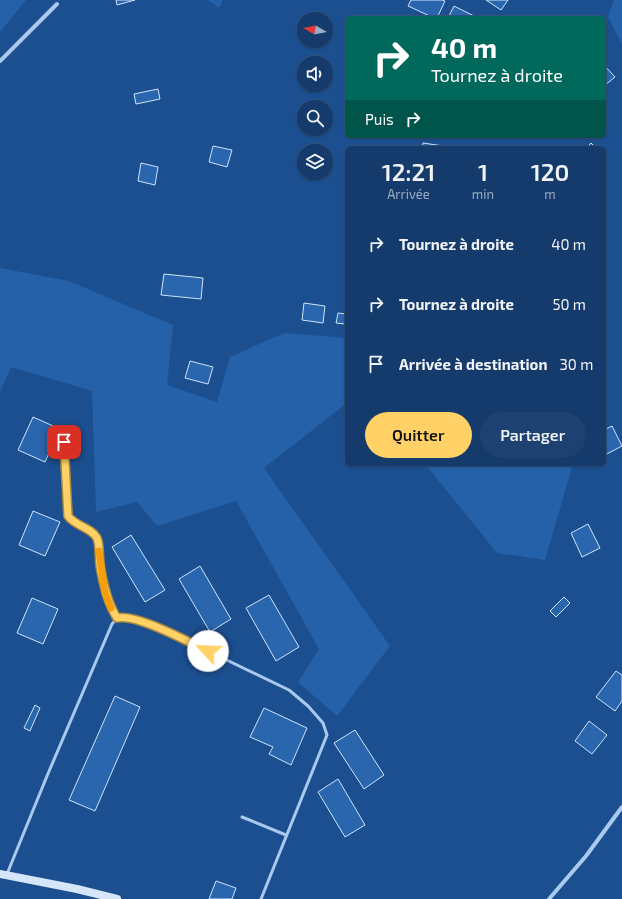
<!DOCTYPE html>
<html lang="fr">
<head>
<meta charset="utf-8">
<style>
	:root { --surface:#143b6b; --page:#1d4271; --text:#f1f3f6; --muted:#9dadc1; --line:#33557e; --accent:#ffd166 }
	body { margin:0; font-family:"Exo 2",sans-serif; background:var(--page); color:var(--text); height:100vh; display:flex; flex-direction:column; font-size:15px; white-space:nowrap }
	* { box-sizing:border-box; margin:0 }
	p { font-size:13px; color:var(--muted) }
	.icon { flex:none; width:22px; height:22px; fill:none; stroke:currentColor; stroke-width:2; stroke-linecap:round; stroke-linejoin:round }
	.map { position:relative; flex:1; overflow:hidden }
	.details { position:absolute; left:345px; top:146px; width:261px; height:320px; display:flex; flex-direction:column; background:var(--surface); border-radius:6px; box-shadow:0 1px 3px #0004,0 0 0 1px var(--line) }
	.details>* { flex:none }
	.hud { position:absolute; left:345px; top:16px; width:261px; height:122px; border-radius:6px; box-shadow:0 1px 3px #0004,0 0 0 1px var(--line); background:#00695c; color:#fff; overflow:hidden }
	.needle { width:26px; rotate:280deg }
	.controls { position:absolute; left:297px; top:12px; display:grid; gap:8px }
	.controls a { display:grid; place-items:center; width:36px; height:36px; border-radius:50%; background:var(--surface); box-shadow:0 1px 3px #0004,0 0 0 1px var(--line); font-size:20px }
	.pin { position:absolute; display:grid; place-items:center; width:34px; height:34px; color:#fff; margin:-17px; border-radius:8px; box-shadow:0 2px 6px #0006 }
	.me { position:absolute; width:44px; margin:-22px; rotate:295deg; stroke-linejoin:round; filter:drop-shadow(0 0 3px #0008) }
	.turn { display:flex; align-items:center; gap:14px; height:84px; padding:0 20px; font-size:18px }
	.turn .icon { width:52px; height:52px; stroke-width:2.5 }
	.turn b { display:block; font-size:28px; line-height:34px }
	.then { display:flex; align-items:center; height:38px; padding:0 20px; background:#0003; gap:8px; font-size:15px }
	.eta { display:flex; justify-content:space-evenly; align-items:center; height:68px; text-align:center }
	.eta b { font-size:24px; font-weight:600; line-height:28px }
	.primary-button { display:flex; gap:8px; margin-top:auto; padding:8px 20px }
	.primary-button a { flex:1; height:46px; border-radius:24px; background:var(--accent); color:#111; font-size:16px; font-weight:600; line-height:46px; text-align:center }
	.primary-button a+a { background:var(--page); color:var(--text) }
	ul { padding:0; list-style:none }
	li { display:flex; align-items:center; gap:12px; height:60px; padding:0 20px }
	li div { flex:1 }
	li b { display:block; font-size:15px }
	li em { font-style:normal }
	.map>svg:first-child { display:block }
</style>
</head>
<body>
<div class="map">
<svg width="622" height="899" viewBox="0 0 622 899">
	<rect width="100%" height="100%" fill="#1b4f8f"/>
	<path fill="#2461a8" d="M0,0H26L0,32Z
		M208,0H223L219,8Z
		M614,0H622V44L608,17Z
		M0,268L69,281L173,325L167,385L217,402L230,357L284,333L347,338V403L264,468L390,646L337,716L298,682L319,649L236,501L157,526L137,502L96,512L92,391L11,367L0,392Z
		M425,464H573L545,560L497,553Z"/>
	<path fill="#2a66ad" stroke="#cfe3fa" d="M116,0H135L117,5Z
		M411,0H442L445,1L437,18H434L408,6Z
		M486,0H508L501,10Z
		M454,6L476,17V18H448Z
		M604,65L615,77L604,86Z
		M158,89L160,99L136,104L134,94Z
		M423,143L457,148H422Z
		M591,143L596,148H586Z
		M213,146L232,150L227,167L209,162Z
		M141,163L158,167L155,185L138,181Z
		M164,274L203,278L201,299L161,295Z
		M304,303L325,306L323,323L302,320Z
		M338,313L346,314L345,324L336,323Z
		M190,361L213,367L208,384L185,378Z
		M33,417L60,429L45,462L18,450Z
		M612,426L622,446L605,455L604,452V430Z
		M33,511L60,522L45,556L19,545Z
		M588,524L600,548L582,557L571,533Z
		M131,535L165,590L145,602L112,547Z
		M200,566L231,619L210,632L179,579Z
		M269,595L299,647L276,661L246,608Z
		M564,597L570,603L556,617L550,611Z
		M32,598L58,609L43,644L17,633Z
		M616,671L622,675V701L615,711L596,697Z
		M115,696L140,707L95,811L69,800Z
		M35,705L40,708L30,731L24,728Z
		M264,708L307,728L291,765L269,754L273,747L250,737Z
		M589,721L607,735L592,754L575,741Z
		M355,730L384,775L364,789L334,743Z
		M338,779L365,825L345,837L318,792Z
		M216,881L236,888L232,899H209Z"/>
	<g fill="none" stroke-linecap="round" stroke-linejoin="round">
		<path stroke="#a9c9ee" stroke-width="3" d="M64,442L68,516C75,526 92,528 97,538C100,545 99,557 100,565C103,584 108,602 117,618
			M242,817L286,835
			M7,874L47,776L112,624L117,618L122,617L154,625L289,690L308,706L323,723L327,735L261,899"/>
		<path stroke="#a9c9ee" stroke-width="4" d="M0,61L57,4
			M549,899L586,856L622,807"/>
		<path stroke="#d6e6fa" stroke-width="8" d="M0,874L77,889L117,899"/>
	</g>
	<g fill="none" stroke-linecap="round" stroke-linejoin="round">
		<g stroke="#a68842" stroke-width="10">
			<path id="route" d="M64,442L68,516C75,526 92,528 97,538C100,545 99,557 100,565C103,584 107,602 117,618C136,613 188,642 208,651"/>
		</g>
		<use href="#route" stroke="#ffd166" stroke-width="7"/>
		<path stroke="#f59e0b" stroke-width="7" d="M99,551L105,593L111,608"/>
	</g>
</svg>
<div class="controls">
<a><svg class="needle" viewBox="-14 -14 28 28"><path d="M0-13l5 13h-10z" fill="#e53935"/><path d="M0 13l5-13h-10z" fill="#9dadc1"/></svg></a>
<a><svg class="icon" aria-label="sound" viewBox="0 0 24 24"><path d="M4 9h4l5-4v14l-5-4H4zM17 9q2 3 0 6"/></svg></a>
<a><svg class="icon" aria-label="search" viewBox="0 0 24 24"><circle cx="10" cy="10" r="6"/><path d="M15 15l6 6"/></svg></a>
<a><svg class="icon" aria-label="layers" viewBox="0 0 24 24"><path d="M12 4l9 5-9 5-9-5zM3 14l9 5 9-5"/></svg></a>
</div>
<div class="pin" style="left:64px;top:442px;background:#d93025"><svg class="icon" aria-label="arrive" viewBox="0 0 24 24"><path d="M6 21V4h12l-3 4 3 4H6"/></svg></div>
<svg class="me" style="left:208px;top:651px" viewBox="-20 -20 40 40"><circle r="19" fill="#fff"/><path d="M0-13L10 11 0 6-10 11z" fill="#ffd166"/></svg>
<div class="hud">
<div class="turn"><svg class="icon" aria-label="right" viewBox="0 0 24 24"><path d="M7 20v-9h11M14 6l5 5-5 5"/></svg><div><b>40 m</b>Tournez à droite</div></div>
<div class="then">Puis<svg class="icon" aria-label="right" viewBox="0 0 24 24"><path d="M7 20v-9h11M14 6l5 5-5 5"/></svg></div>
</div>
<section class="details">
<div class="eta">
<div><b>12:21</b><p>Arrivée</p></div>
<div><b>1</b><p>min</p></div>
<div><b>120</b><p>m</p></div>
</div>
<ul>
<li><svg class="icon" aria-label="right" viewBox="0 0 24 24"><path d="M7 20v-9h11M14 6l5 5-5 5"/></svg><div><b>Tournez à droite</b></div><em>40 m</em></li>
<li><svg class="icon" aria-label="right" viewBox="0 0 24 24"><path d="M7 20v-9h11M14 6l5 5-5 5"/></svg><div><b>Tournez à droite</b></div><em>50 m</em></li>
<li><svg class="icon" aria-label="arrive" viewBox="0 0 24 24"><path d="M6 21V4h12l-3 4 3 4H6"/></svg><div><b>Arrivée à destination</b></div><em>30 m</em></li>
</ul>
<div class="primary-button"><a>Quitter</a><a>Partager</a></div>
</section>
</div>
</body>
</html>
